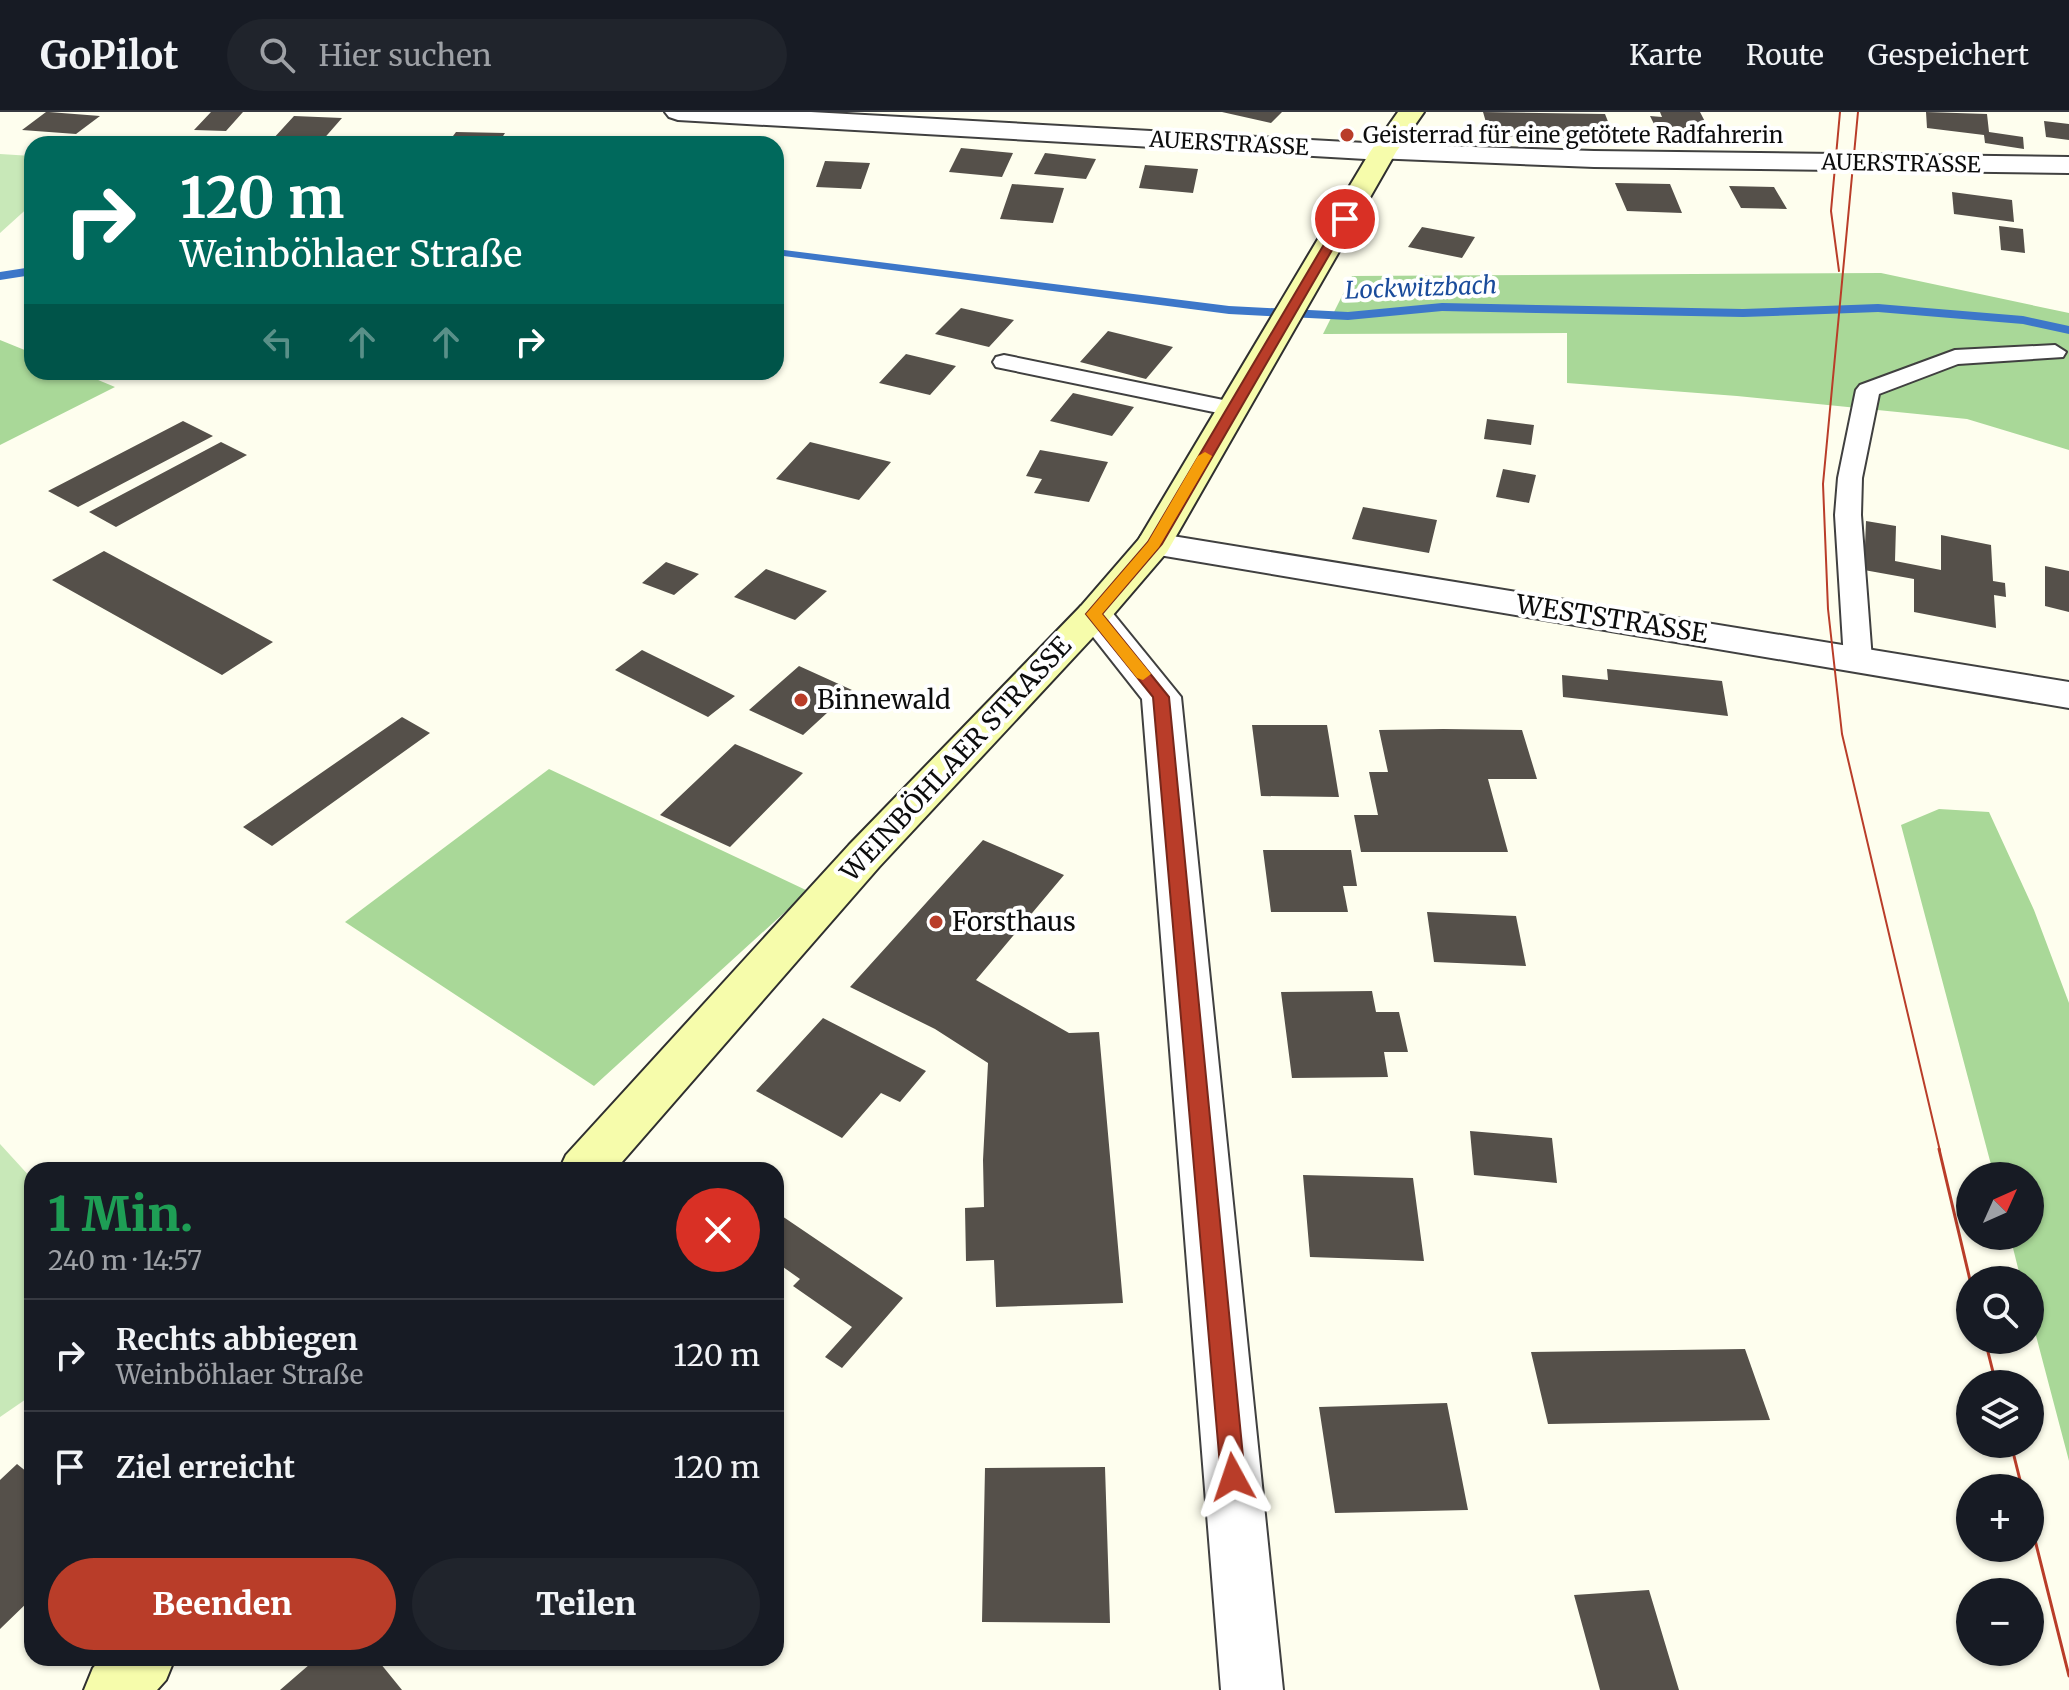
<!DOCTYPE html>
<html lang="de">
<head>
<meta charset="utf-8">
<style>
	:root { --surface:#171b24; --page:#20242c; --text:#f1f3f6; --muted:#9ea1a6; --line:#363941; --accent:#b93d29 }
	body { margin:0; font-family:Merriweather,serif; background:var(--page); color:var(--text); height:100vh; display:flex; flex-direction:column; font-size:30px; white-space:nowrap }
	* { box-sizing:border-box; margin:0 }
	p { font-size:26px; color:var(--muted) }
	.icon { flex:none; width:44px; height:44px; fill:none; stroke:currentColor; stroke-width:2; stroke-linecap:round; stroke-linejoin:round }
	.map { position:relative; flex:1; overflow:hidden }
	.sheet { position:absolute; left:24px; top:1050px; width:760px; height:504px; display:flex; flex-direction:column; background:var(--surface); border-radius:24px; box-shadow:0 2px 6px #0004 }
	.sheet>* { flex:none }
	.top-card { position:absolute; left:24px; top:24px; width:760px; height:244px; border-radius:24px; box-shadow:0 2px 6px #0004; background:#00695c; color:#fff; overflow:hidden }
	.needle { width:52px; rotate:45deg }
	.controls { position:absolute; left:1956px; top:1050px; display:grid; gap:16px }
	.controls a { display:grid; place-items:center; width:88px; height:88px; border-radius:50%; background:var(--surface); box-shadow:0 2px 6px #0004; font-size:40px }
	.pin { position:absolute; display:grid; place-items:center; width:68px; height:68px; color:#fff; margin:-34px; border:4px solid #fff; border-radius:50%; box-shadow:0 2px 8px #0007 }
	.me { position:absolute; width:88px; margin:-44px; rotate:355deg; stroke-linejoin:round; filter:drop-shadow(0 0 6px #0008) }
	.turn { display:flex; align-items:center; gap:28px; height:168px; padding:0 24px; font-size:36px }
	.turn .icon { width:104px; height:104px; stroke-width:2.5 }
	.turn b { display:block; font-size:56px; line-height:68px }
	.lanes { display:flex; align-items:center; height:76px; padding:0 24px; background:#0003; justify-content:center; gap:40px; direction:ltr }
	.lanes .off { opacity:.35 }
	.round { display:grid; place-items:center; flex:none; width:84px; height:84px; border-radius:42px; background:var(--page) }
	.summary { display:flex; align-items:center; justify-content:space-between; height:136px; padding:0 24px }
	h1 { font-size:48px; font-weight:800; line-height:60px; color:#1e9e55 }
	.button { display:flex; gap:16px; margin-top:auto; padding:16px 24px }
	.button a { flex:1; height:92px; border-radius:48px; background:var(--accent); color:#fff; font-size:32px; font-weight:800; line-height:92px; text-align:center }
	.button a+a { background:var(--page); color:var(--text) }
	ul { padding:0; list-style:none }
	li { display:flex; align-items:center; gap:24px; height:112px; padding:0 24px; border-top:2px solid var(--line) }
	li div { flex:1 }
	li b { display:block; font-size:30px }
	li em { font-style:normal }
	header { display:flex; align-items:center; gap:48px; box-sizing:border-box; height:112px; padding:0 40px; background:var(--surface); border-bottom:2px solid var(--line) }
	header strong { font-size:38px }
	nav { display:flex; gap:44px; margin-inline-start:auto; font-size:28px }
	.search { width:560px; height:72px; background:var(--page); display:flex; align-items:center; gap:20px; box-sizing:border-box; padding:0 28px; border-radius:44px; color:var(--muted); font-size:30px }
	.map>svg:first-child { display:block }
</style>
</head>
<body>
<header>
<strong>GoPilot</strong>
<div class="search"><svg class="icon" aria-label="search" viewBox="0 0 24 24"><circle cx="10" cy="10" r="6"/><path d="M15 15l6 6"/></svg>Hier suchen</div>
<nav><a>Karte</a><a>Route</a><a>Gespeichert</a></nav>
</header>
<div class="map">
<svg width="2069" height="1578" viewBox="0 0 2069 1578">
	<rect width="100%" height="100%" fill="#fefeee"/>
	<path fill="#c8e8b8" d="M0,42L32,44V92L0,121Z
		M0,1032L32,1067V1283L0,1305Z"/>
	<path fill="#a9d898" d="M1881,161L2069,201V338L1967,307L1737,284L1567,271V221L1323,222L1352,164Z
		M0,228L32,241V260H79L115,275L0,333Z
		M549,657L808,779L594,974L345,810Z
		M1939,697L1989,700L2034,798L2069,891V1349L2030,1201V1168H2021L2010,1124H2030V1064H1994L1901,713Z"/>
	<g fill="none" stroke-linecap="round" stroke-linejoin="round">
		<path fill="#3d77c9" fill-rule="evenodd" d="M776,137L1229,194L1348,200L1442,191L1743,197L1878,192L2023,204L2069,214V222L2023,212L1878,200L1743,205L1442,199L1348,208L1229,202L776,143Z
			M32,155V163L0,168V160Z"/>
	</g>
	<path fill="#55504a" d="M46,0H49L100,4L76,22L22,18Z
		M211,0H243L226,19L194,18Z
		M1222,0H1282L1271,11Z
		M1483,0L1605,2L1615,27L1490,24Z
		M1660,0H1700L1715,29L1662,28L1650,4L1662,5Z
		M1926,0L1987,2L1989,20L2023,25L2024,37L1985,31L1984,23L1927,16Z
		M294,4L342,6L321,30L272,28Z
		M2044,9L2069,12V28L2046,25Z
		M456,20L505,21L498,32H447Z
		M613,24L676,27L673,32H608Z
		M961,36L1013,41L1002,65L949,60Z
		M1045,41L1096,47L1086,67L1034,62Z
		M825,49L870,51L861,77L816,75Z
		M1145,53L1198,57L1193,81L1139,76Z
		M1615,71L1670,72L1682,101L1627,99Z
		M1012,72L1064,76L1053,111L1000,107Z
		M1729,74L1774,75L1787,97L1741,96Z
		M1952,80L2012,88L2014,110L1954,102Z
		M1999,114L2023,117L2025,141L2001,138Z
		M1422,115L1475,125L1462,146L1408,135Z
		M961,196L1014,208L989,235L935,222Z
		M1108,219L1173,235L1146,267L1080,250Z
		M906,242L956,254L930,283L879,271Z
		M1073,281L1134,295L1112,324L1050,309Z
		M1487,307L1534,313L1531,333L1484,327Z
		M183,309L213,324L78,395L48,379Z
		M221,330L247,343L116,415L89,400Z
		M810,330L891,350L859,388L776,367Z
		M1040,338L1108,350L1089,390L1034,381L1042,367L1026,364Z
		M1503,357L1536,363L1529,391L1496,385Z
		M1363,395L1437,408L1429,441L1352,427Z
		M1866,409L1896,414L1895,449L1941,458V423L1991,433L1993,469L2005,471L2006,485L1994,483L1996,516L1914,500V467L1864,458Z
		M104,439L273,530L222,563L52,468Z
		M666,450L699,462L674,483L642,471Z
		M2045,454L2069,459V500L2045,494Z
		M766,457L827,479L795,508L734,485Z
		M642,538L735,584L708,605L615,558Z
		M799,554L852,578L803,623L749,598Z
		M1607,557L1722,569L1728,604L1563,585L1562,563L1608,568Z
		M402,605L430,621L272,734L243,715Z
		M1252,613H1327L1339,685L1261,684Z
		M1443,617L1522,618L1537,667H1488L1508,740H1361L1354,703H1378L1369,660H1388L1379,618Z
		M735,632L803,661L730,735L660,703Z
		M983,728L1064,763L976,868L1069,921L1099,920L1123,1191L996,1195L994,1148L966,1149L965,1096L984,1095L983,1048L988,951L935,917L850,875Z
		M1263,738H1351L1357,774H1343L1348,800H1271Z
		M1427,800L1516,804L1526,854L1434,850Z
		M1372,879L1376,900H1399L1408,940H1384L1388,965L1292,966L1281,880Z
		M823,906L926,959L900,990L881,981L842,1026L756,979Z
		M1470,1019L1552,1026L1557,1071L1474,1063Z
		M1303,1063L1413,1066L1424,1149L1310,1145Z
		M776,1100L903,1186L842,1256L825,1245L852,1215L793,1174L800,1167L776,1150Z
		M1745,1237L1770,1308L1548,1312L1531,1240Z
		M1447,1291L1468,1398L1335,1401L1319,1295Z
		M17,1352L32,1364V1486L0,1517V1368Z
		M1105,1355L1110,1511L982,1510L985,1356Z
		M1649,1478L1679,1578H1600L1574,1483Z
		M317,1546H376L402,1578H280Z"/>
	<g fill="none" stroke-linecap="round" stroke-linejoin="round">
		<g stroke="#404040" stroke-width="4">
			<path id="service" d="M2055,233L2066,240L2063,245L1958,252L1879,282L1862,366L1861,403L1872,548L1868,554L1858,557L1848,554L1844,548L1835,403L1838,366L1856,278L1860,273L1955,238Z
				M1004,243L1233,290L1241,292L1245,297L1241,302L1233,304L996,255L993,250L996,245Z"/>
		</g>
		<g stroke="#404040" stroke-width="4">
			<path id="minor" d="M665,0H811L1383,32L1392,34L1396,40L1392,46L1383,48L678,8L669,5Z
				M1154,421L2069,570V596L1141,440L1136,432L1141,424Z
				M1094,491L1107,494L1181,585L1283,1578H1221L1142,587L1075,502L1081,494Z"/>
		</g>
		<g stroke="#404040" stroke-width="4">
			<path id="tertiary" d="M1383,32L1594,39L2069,45V61L1594,55L1374,46L1370,40L1374,34Z"/>
		</g>
		<g stroke="#2f2f2f" stroke-width="4">
			<path id="secondary" d="M1398,0H1424L1396,40L1167,440L1107,510L879,755L615,1058H559L566,1043L849,733L1081,494L1139,427L1370,40Z
				M102,1546H175L166,1568L157,1578H84L93,1556Z"/>
		</g>
		<use href="#service" fill="#fff" fill-rule="evenodd"/>
		<use href="#minor" fill="#fff" fill-rule="evenodd"/>
		<use href="#tertiary" fill="#fff" fill-rule="evenodd"/>
		<use href="#secondary" fill="#f6fcab" fill-rule="evenodd"/>
		<path stroke="#b93d29" stroke-width="2" d="M1858,0L1823,372L1828,497L1842,622L1940,1039
			M1839,159L1831,99L1840,0"/>
		<path stroke="#b93d29" stroke-width="3" d="M1939,1037L1970,1168
			M1985,1228L1996,1272
			M2011,1332L2022,1376
			M2030,1408L2069,1564"/>
	</g>
	<path fill="#b93d29" stroke="#78281b" stroke-width="2" d="M1345,103L1350,107L1162,432L1102,502L1169,585L1245,1365L1241,1373L1233,1376L1224,1373L1221,1365L1153,585L1086,502L1148,430L1339,107Z"/>
	<path fill="#f59e0b" d="M1205,340L1212,344L1159,435L1102,502L1151,562L1143,568L1137,566L1086,502L1148,430L1198,344Z"/>
	<g fill="#b93d29" stroke="#fff" stroke-width="3">
		<circle cx="1347" cy="23" r="8"/>
		<circle cx="801" cy="588" r="8"/>
		<circle cx="936" cy="810" r="8"/>
	</g>
	<g text-anchor="middle" stroke-width="8" stroke-linejoin="round" paint-order="stroke">
		<g font-size="22" fill="#0d0d0d" stroke="#fff" text-anchor="start">
			<text x="1363" y="31">Geisterrad für eine getötete Radfahrerin</text>
		</g>
		<g font-size="22" fill="#0d0d0d" stroke="#fff">
			<text transform="translate(1229 31) rotate(3)" y="8">AUERSTRASSE</text>
			<text transform="translate(1901 51) rotate(1)" y="8">AUERSTRASSE</text>
		</g>
		<g font-size="24" font-style="italic" fill="#1a4b9b" stroke="#fff">
			<text transform="translate(1421 176) rotate(-2)" y="8">Lockwitzbach</text>
		</g>
		<g font-size="26" fill="#0d0d0d" stroke="#fff">
			<text transform="translate(1612 507) rotate(9)" y="9">WESTSTRASSE</text>
			<text transform="translate(956 647) rotate(-47)" y="9">WEINBÖHLAER STRASSE</text>
		</g>
		<g font-size="26" fill="#0d0d0d" stroke="#fff" text-anchor="start">
			<text x="817" y="597">Binnewald</text>
			<text x="952" y="819">Forsthaus</text>
		</g>
	</g>
</svg>
<div class="controls">
<a><svg class="needle" viewBox="-14 -14 28 28"><path d="M0-13l5 13h-10z" fill="#e53935"/><path d="M0 13l5-13h-10z" fill="#9ea1a6"/></svg></a>
<a><svg class="icon" aria-label="search" viewBox="0 0 24 24"><circle cx="10" cy="10" r="6"/><path d="M15 15l6 6"/></svg></a>
<a><svg class="icon" aria-label="layers" viewBox="0 0 24 24"><path d="M12 4l9 5-9 5-9-5zM3 14l9 5 9-5"/></svg></a>
<a>+</a>
<a>−</a>
</div>
<div class="pin" style="left:1345px;top:107px;background:#d93025"><svg class="icon" aria-label="arrive" viewBox="0 0 24 24"><path d="M6 21V4h12l-3 4 3 4H6"/></svg></div>
<svg class="me" style="left:1233px;top:1365px" viewBox="-20 -20 40 40"><path d="M0-17L14 15 0 8-14 15z" fill="#b93d29" stroke="#fff" stroke-width="4"/></svg>
<div class="top-card">
<div class="turn"><svg class="icon" aria-label="right" viewBox="0 0 24 24"><path d="M7 20v-9h11M14 6l5 5-5 5"/></svg><div><b>120 m</b>Weinböhlaer Straße</div></div>
<div class="lanes"><svg class="icon off" aria-label="left" viewBox="0 0 24 24"><path d="M17 20v-9H6M10 6l-5 5 5 5"/></svg><svg class="icon off" aria-label="ahead" viewBox="0 0 24 24"><path d="M12 20V5M6 11l6-6 6 6"/></svg><svg class="icon off" aria-label="ahead" viewBox="0 0 24 24"><path d="M12 20V5M6 11l6-6 6 6"/></svg><svg class="icon" aria-label="right" viewBox="0 0 24 24"><path d="M7 20v-9h11M14 6l5 5-5 5"/></svg></div>
</div>
<section class="sheet">
<div class="summary"><div><h1>1 Min.</h1><p>240 m · 14:57</p></div><a class="round" style="background:#d93025;color:#fff"><svg class="icon" aria-label="close" viewBox="0 0 24 24"><path d="M6 6l12 12M18 6L6 18"/></svg></a></div>
<ul>
<li><svg class="icon" aria-label="right" viewBox="0 0 24 24"><path d="M7 20v-9h11M14 6l5 5-5 5"/></svg><div><b>Rechts abbiegen</b><p>Weinböhlaer Straße</p></div><em>120 m</em></li>
<li><svg class="icon" aria-label="arrive" viewBox="0 0 24 24"><path d="M6 21V4h12l-3 4 3 4H6"/></svg><div><b>Ziel erreicht</b></div><em>120 m</em></li>
</ul>
<div class="button"><a>Beenden</a><a>Teilen</a></div>
</section>
</div>
</body>
</html>
